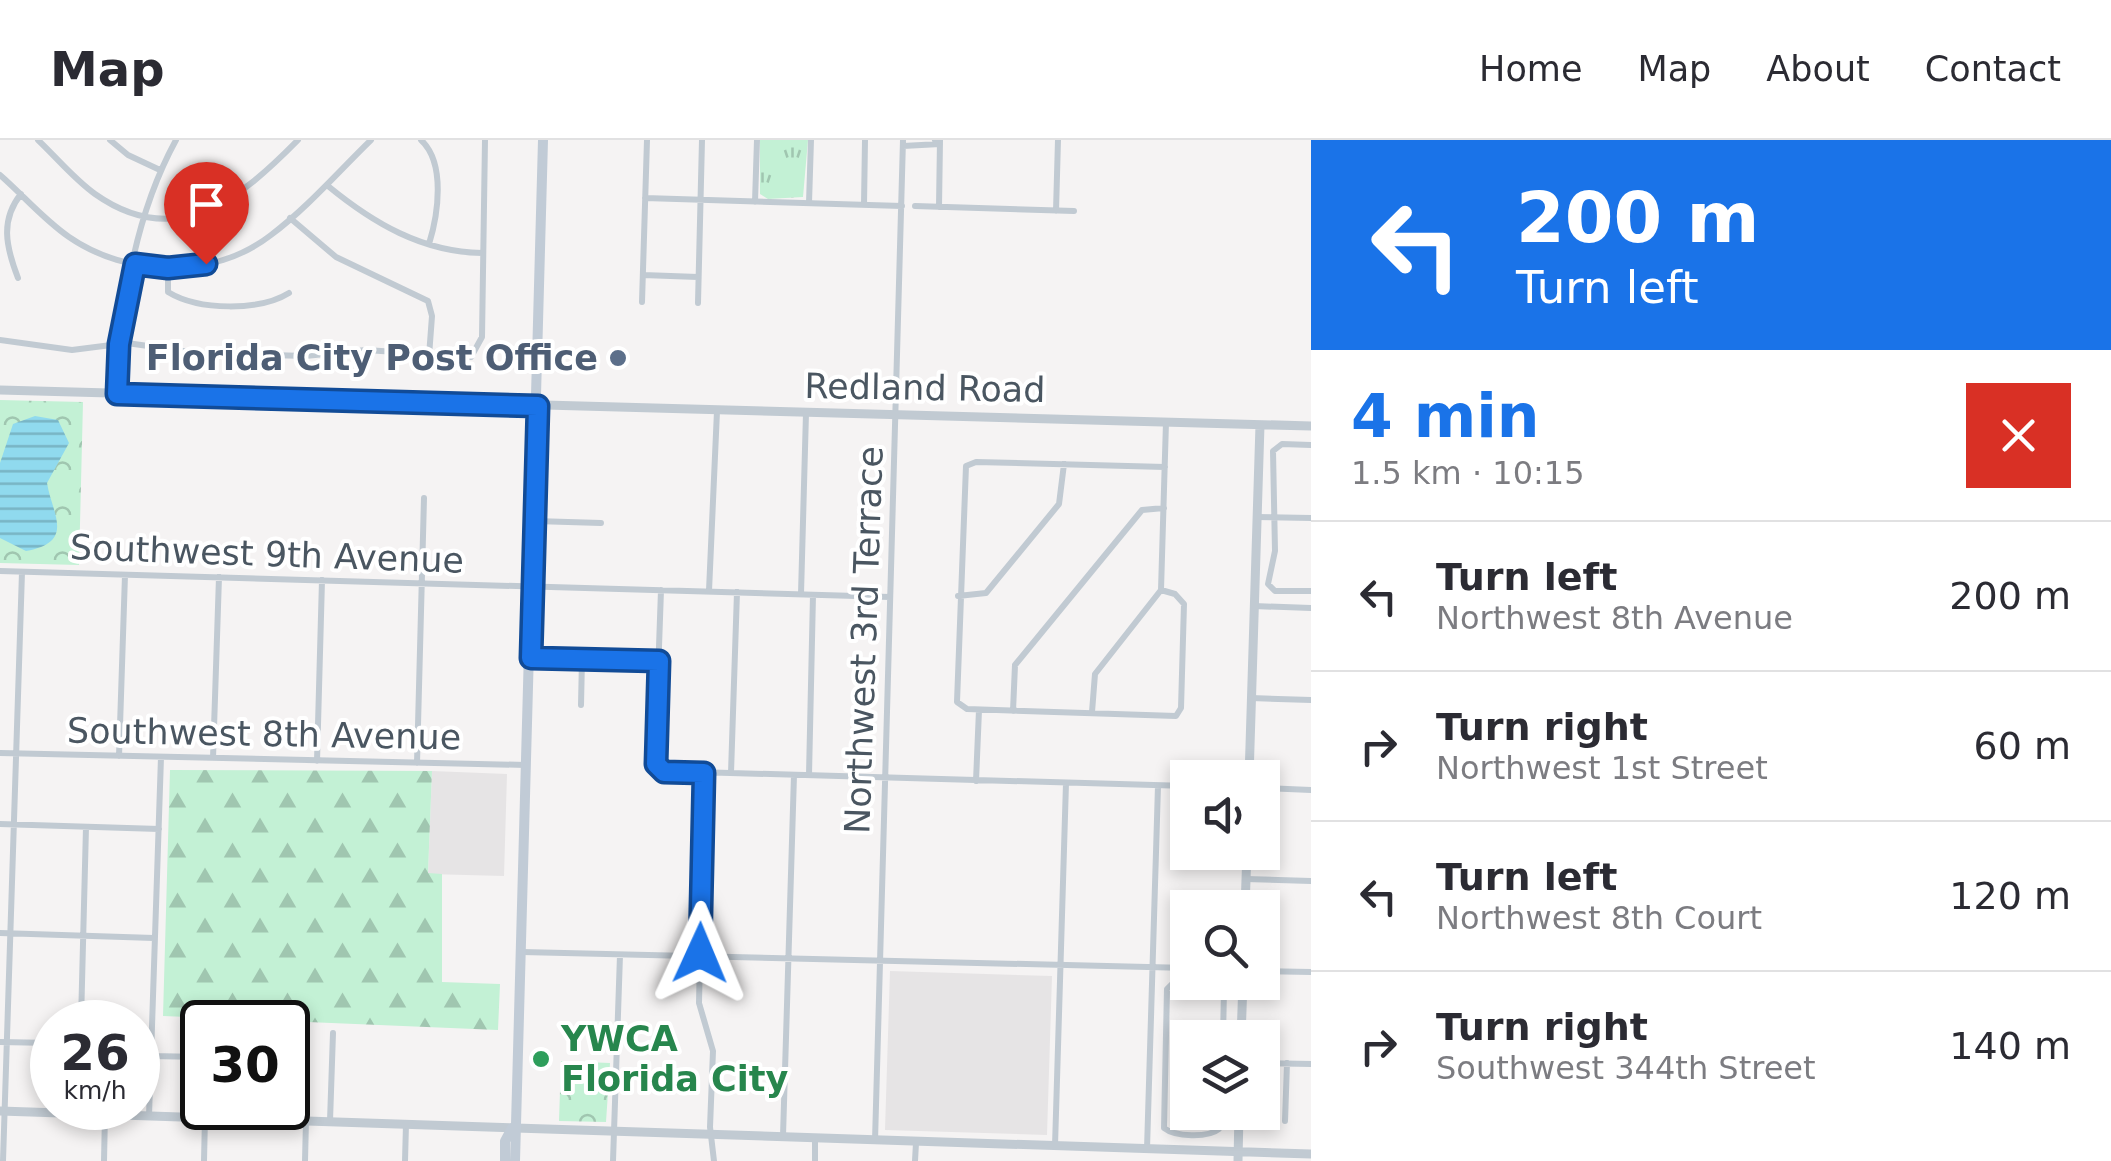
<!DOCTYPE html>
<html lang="en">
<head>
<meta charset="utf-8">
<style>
	:root { --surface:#fff; --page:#f7f7f7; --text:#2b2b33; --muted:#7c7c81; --line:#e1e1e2; --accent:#1a73e8 }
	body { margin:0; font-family:"DejaVu Sans",sans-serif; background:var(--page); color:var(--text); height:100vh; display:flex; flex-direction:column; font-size:38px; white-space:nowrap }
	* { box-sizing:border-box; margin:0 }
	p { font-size:32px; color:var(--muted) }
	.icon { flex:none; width:55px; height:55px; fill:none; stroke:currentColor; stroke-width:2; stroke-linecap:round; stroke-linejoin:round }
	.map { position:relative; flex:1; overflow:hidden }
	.side { display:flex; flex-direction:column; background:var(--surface); width:800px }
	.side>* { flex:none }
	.hud { background:#1a73e8; color:#fff; overflow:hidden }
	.tools { position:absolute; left:1170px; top:620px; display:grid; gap:20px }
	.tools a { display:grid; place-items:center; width:110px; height:110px; border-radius:0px; background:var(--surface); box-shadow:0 5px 15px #0003; font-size:50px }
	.speed { position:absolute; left:30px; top:860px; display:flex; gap:20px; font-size:50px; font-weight:700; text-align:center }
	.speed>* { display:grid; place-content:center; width:130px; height:130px; border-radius:50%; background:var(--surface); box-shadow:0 5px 15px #0003; line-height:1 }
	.speed small { font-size:25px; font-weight:400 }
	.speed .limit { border:5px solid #111; border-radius:15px; background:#fff; color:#111 }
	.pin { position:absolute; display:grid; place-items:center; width:85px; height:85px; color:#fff; margin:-102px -42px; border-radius:50% 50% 50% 0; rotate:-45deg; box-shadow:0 0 10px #0007 }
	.pin .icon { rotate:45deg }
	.me { position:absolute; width:110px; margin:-55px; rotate:1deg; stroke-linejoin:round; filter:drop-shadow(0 0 8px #0008) }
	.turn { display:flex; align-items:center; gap:35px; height:210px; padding:0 40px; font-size:45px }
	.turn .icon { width:130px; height:130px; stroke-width:2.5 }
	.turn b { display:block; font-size:70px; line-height:85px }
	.round { display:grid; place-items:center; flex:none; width:105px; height:105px; border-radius:0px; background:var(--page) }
	.head { display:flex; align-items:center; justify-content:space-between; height:170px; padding:0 40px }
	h1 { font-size:60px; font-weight:800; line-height:75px; color:var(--accent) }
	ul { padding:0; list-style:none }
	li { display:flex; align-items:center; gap:30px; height:150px; padding:0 40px; border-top:2px solid var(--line) }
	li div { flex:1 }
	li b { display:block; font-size:38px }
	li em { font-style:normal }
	header { display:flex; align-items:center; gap:60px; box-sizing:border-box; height:140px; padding:0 50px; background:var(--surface); border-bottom:2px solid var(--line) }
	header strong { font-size:48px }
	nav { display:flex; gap:55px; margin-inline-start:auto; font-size:35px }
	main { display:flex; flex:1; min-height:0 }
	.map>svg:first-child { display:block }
</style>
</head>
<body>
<header>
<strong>Map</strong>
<nav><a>Home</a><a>Map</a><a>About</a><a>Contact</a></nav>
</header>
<main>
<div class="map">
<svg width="1311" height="1021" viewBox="0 0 1311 1021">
	<defs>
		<pattern id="grass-tufts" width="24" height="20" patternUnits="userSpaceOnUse" patternTransform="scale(2.5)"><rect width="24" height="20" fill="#c3f1d5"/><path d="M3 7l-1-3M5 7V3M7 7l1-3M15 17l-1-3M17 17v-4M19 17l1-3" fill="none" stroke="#a0c6b0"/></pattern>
		<pattern id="forest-firs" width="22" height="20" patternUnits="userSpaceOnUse" patternTransform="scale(2.5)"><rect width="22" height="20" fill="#c3f1d5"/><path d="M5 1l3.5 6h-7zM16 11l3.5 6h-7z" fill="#a0c6b0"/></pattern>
		<pattern id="park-crowns" width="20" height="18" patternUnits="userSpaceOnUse" patternTransform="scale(2.5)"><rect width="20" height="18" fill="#c3f1d5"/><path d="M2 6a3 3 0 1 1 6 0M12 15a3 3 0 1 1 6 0" fill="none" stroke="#a0c6b0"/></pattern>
		<pattern id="water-rules" width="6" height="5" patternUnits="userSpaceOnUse" patternTransform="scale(2.5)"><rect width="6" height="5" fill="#90daee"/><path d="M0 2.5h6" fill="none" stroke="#78b4c4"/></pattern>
	</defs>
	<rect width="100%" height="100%" fill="#f5f3f3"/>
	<path fill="#e6e4e5" d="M432,631L507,634L504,736L428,734Z
		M890,831L1052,836L1047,995L885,990Z"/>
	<path fill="url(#grass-tufts)" d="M760,0H808L803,57L768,59L760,54Z"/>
	<path fill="url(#forest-firs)" d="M170,630L432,631L428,733L442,734V842L500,844L498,890L163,876Z"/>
	<path fill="url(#park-crowns)" d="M0,260L83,262L79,425L0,423Z
		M561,921L610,923L606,982L559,981Z"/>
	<path fill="url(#water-rules)" d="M35,276L58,280L69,303L47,343C52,374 76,402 26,411L0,398V323L13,284Z"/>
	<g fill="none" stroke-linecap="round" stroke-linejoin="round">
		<path stroke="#c1cad2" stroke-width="6" d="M38,0C57,18 74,39 95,54C177,112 241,58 298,0
			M110,0L128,15L160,30
			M421,0C446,23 438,75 429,104
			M903,6L940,4L935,0
			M0,35C23,55 43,79 69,97C127,137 213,140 271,95C308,67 338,32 371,0
			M328,46C373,83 422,112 482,113
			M645,58L902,66
			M755,62L757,0
			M809,63L811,0
			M864,65L865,0
			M915,66L1074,71
			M939,67L940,0
			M1056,71L1058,0
			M290,78L336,117L428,161L432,176L429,216
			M168,128V152C199,171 260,171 289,153
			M643,135L698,137
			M18,138C6,107 0,80 21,54
			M642,162L647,0
			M698,163L702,0
			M0,200L72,210L127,203L197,213L305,216L366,210L471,217L482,197L485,0
			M117,254C120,168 135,75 176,0
			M1311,305L1282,304L1273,311L1275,411L1268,444L1275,451H1311
			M1257,377L1311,378
			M535,381L601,383
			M0,431L890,457
			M661,450L655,620L662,631L1188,646
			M1161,450L1175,454L1184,464L1181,568L1176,576L967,569L957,562L966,326L976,322L1165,327
			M709,451L717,271
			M801,454L806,273
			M958,456L986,453L1059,364L1064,324
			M1254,466L1311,468
			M531,518L659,521
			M1251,558L1311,560
			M581,565L582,519
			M1013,571L1015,525L1142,370L1164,368
			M1092,572L1095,534L1161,450L1166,282
			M0,613L526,625
			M119,616L125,435
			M213,618L219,437
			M317,621L322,440
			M417,623L424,358
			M704,633L699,863L713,911L710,987L714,1021
			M731,633L737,452
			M809,635L813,455
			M976,641L979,570
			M1262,648L1311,650
			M0,684L159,689
			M1246,739L1311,741
			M0,793L154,798
			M522,812L1188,828
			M1262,831L1311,832
			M1188,842H1174L1167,849L1164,988C1175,997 1208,998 1219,989L1221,972
			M1209,842L1224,849L1223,898
			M81,882L86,687
			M0,902L52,903
			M151,916L202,917
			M1262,923L1311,924
			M149,976L161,617
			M330,981L333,893
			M1285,981L1287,923
			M783,996L794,635
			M875,1001L903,0
			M1055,1006L1066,643
			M1147,1009L1158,646
			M3,1021L22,432
			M104,1021L105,974
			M204,1021L205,977
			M305,1021L306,980
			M405,1021L406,984
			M613,1021L620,815
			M815,1021V997
			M915,1021L916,1003"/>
		<path stroke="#c1cad2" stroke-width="9" d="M0,250L1311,286
			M1249,638L1260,285
			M1245,768L1247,712
			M1241,898L1243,842
			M0,971L1311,1014
			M1238,1021L1239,972"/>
		<path stroke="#c1cbd6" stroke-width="10" d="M505,1021V1001L512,988
			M515,1021L543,0"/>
	</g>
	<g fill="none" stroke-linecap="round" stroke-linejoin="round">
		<g stroke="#114b97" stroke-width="25">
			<path id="route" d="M206,124L168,128L135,124L119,204L117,254L538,266L531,518L659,521L656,624L664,632L704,633L700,813"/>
		</g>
		<use href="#route" stroke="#1a73e8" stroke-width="18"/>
	</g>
	<circle fill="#5c6f8a" stroke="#fff" stroke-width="4" cx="618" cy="218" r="10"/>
	<circle fill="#2e9e5b" stroke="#fff" stroke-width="4" cx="541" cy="919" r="10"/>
	<g text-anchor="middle" stroke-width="8" stroke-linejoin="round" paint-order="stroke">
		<g font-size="35" font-weight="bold" fill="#4e5e75" stroke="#fff" text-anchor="end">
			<text x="598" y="230">Florida City Post Office</text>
		</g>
		<g font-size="35" fill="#4a5661" stroke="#fff">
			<text transform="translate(925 248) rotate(1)" y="12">Redland Road</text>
			<text transform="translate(267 414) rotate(2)" y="12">Southwest 9th Avenue</text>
			<text transform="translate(864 500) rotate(-88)" y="12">Northwest 3rd Terrace</text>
			<text transform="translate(264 594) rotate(1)" y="12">Southwest 8th Avenue</text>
		</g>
		<g font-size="35" font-weight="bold" fill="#27864d" stroke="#fff" text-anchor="start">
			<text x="561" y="911">YWCA<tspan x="561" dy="40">Florida City</tspan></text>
		</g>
	</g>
</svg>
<div class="tools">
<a><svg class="icon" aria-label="sound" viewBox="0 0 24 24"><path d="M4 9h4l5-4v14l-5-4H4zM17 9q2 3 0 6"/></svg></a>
<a><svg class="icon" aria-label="search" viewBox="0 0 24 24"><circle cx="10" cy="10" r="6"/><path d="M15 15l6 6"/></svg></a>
<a><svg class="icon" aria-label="layers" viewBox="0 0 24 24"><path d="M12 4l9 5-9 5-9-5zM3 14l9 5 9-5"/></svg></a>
</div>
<div class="speed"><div>26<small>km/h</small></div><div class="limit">30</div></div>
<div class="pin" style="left:206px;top:124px;background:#d93025"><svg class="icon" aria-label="arrive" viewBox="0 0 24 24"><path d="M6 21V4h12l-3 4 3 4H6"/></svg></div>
<svg class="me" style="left:700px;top:813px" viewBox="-20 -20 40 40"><path d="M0-17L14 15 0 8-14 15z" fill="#1a73e8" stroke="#fff" stroke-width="4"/></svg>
</div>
<section class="side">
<div class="hud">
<div class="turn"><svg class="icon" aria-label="left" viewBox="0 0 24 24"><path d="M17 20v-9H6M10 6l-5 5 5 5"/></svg><div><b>200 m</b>Turn left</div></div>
</div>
<div class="head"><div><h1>4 min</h1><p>1.5 km · 10:15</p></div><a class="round" style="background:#d93025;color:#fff"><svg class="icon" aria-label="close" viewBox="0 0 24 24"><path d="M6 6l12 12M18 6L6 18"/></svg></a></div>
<ul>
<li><svg class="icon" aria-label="left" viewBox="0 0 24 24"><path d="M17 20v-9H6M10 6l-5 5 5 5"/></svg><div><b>Turn left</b><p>Northwest 8th Avenue</p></div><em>200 m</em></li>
<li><svg class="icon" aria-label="right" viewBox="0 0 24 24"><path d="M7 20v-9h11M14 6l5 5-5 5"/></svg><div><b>Turn right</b><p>Northwest 1st Street</p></div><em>60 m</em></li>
<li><svg class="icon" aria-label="left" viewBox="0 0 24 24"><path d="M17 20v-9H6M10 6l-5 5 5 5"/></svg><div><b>Turn left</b><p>Northwest 8th Court</p></div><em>120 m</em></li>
<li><svg class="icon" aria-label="right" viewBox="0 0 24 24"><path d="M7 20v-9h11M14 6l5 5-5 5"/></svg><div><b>Turn right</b><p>Southwest 344th Street</p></div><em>140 m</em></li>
</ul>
</section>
</main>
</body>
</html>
